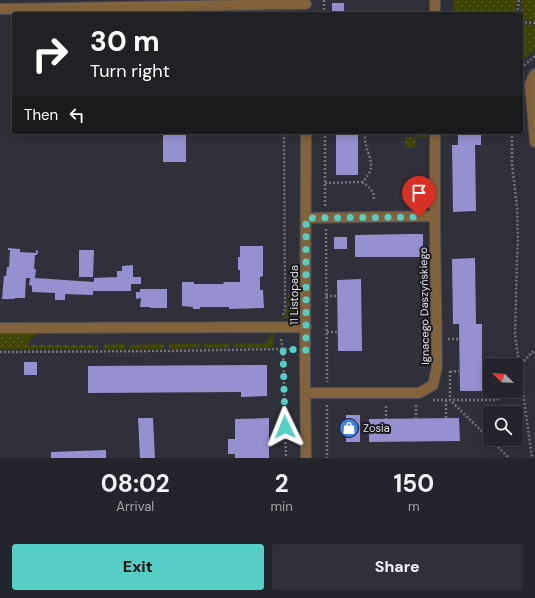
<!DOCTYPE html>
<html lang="en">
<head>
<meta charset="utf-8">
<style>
	:root { --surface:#24242c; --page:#303038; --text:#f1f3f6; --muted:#a3a4a9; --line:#414148; --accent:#55cec6 }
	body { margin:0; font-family:"DM Sans",sans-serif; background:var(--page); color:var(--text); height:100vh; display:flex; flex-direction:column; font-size:15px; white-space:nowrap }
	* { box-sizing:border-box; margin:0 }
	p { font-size:13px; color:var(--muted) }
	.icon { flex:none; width:22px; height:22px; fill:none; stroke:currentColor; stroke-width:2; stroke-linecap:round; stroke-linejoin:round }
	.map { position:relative; height:458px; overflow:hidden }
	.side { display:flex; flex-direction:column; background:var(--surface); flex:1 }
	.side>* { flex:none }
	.banner { position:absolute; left:12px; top:12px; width:511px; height:122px; border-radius:4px; box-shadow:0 2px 10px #0003,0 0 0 1px var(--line); background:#202124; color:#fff; overflow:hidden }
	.needle { width:26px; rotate:294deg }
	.fabs { position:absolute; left:483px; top:358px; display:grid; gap:8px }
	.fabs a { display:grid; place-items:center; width:40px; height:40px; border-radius:4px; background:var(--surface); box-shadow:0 2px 10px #0003,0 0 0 1px var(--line); font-size:20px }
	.pin { position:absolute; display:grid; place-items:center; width:34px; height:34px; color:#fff; margin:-41px -17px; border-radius:50% 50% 50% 0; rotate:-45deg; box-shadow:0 0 4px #0007 }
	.pin .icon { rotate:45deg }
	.me { position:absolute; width:44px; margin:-22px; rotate:358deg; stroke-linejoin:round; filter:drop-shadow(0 0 3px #0008) }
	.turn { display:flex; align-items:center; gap:14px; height:84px; padding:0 12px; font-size:18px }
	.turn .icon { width:52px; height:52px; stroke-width:2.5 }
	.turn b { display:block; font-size:28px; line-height:34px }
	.then { display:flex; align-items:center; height:38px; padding:0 12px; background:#0003; gap:8px; font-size:15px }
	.eta { display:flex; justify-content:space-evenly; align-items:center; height:68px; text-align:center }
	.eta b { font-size:24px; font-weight:700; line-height:28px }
	.action { display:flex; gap:8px; margin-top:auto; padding:8px 12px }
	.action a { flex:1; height:46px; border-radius:4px; background:var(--accent); color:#111; font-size:16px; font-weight:700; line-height:46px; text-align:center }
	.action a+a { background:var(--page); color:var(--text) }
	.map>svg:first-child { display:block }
</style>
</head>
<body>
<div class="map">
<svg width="535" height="458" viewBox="0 0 535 458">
	<defs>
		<pattern id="grass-dots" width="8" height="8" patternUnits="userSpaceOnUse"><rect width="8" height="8" fill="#3f4406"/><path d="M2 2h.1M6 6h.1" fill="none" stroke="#5a5f2a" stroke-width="1.8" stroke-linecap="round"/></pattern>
	</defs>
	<rect width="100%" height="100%" fill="#30303a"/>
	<path fill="url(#grass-dots)" d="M454,0H517L515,14H454Z
		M522,0H535V21L521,20L520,14Z
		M521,24L535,25V50L521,62Z
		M416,132H427V138H416V148H405V137H416Z
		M288,293L295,295C296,297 297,299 298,301C301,311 291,318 282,319C288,310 288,303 288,293Z
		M273,331L274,332L273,347L235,348L234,343H265Z
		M0,334H36L27,345H98V349H0Z
		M230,343L229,348H204V344Z
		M125,344V349H103V345Z
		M164,344V349H130V345Z
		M169,344H200V348L169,349Z"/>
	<path fill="#9591d1" d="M332,3H344V14H332Z
		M163,132H186V162H163Z
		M336,132H358V175H336Z
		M458,132H481V145H475L476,211L453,212L452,145H458Z
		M411,234H423V257H355V235Z
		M334,237H347V249H334Z
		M240,246H263V276L260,277V290H263L264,308L229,309V307H200V309H193V307L182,306V282H194V284H224L223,282H240V270H238V257H240Z
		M8,248L20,249V252L36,253V250L38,251L37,255H35L34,269H36L35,278L94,282V278L117,277V271H122V266L133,265V277H141V284H131V291H93V295L65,294V300H55V293L32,292V286L29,285L30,278H26L25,298H15L14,299H2L4,276H6L7,267H9L10,250H8Z
		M79,250H94L93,277H79Z
		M475,258L476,324H482V391H460L459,324H453L452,259Z
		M361,279L362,351H338L337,280Z
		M140,289H167V308H150V307H140L141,298L136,299V292H140Z
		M24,362H37V375H24Z
		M267,365V396L241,397V392L88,393V366Z
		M346,415H360V442H346Z
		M138,418H153L155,458H140Z
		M269,418V458H235V454H228V439H235V419Z
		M459,418L460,441L369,442V419Z
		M106,450V458H51V452Z"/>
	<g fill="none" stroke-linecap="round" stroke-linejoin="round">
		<g stroke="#4c4c56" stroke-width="12">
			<path id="minor" d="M0,9L306,4
				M435,14V0
				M535,74L533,77L530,85L535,142
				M306,132L305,374L306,458
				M306,218L435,216
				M0,328L306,327
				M305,393H419L433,385L437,367L435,230V132"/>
		</g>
		<path stroke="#73737b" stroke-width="2.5" stroke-dasharray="2 2" stroke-linecap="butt" d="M324,14V0
			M517,14L519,0
			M521,22L535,23
			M521,68L535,56
			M325,132V206
			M512,132V164L517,207L518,240L517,258L515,334L532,458
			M362,182C369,187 374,190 374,199
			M325,183L362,182C383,163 360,150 366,132
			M326,229L327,382
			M326,296H337
			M283,315L285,309L284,132
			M327,332H337
			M281,339L283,349H294
			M448,339H459
			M0,352L167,351L283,349L286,458
			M516,370L532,352L535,353
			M450,371V400H497L505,393L506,391
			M450,372L459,371
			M433,400H450L509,458
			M446,400V418
			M327,405V458
			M416,405V419
			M386,406V419"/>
		<use href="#minor" stroke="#82633b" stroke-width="10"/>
	</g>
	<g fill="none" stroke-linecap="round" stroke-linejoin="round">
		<path stroke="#55cec6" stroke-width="7" stroke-dasharray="0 12.6" d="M285,427L283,349L306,350V218L419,217"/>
	</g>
	<defs>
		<g id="shop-disc" transform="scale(1)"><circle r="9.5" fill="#3f7fe0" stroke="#18181d"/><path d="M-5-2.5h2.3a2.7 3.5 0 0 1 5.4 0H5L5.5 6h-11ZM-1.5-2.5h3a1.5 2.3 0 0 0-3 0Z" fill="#fff"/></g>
	</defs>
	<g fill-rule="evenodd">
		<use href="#shop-disc" x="349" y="428"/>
	</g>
	<g text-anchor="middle" stroke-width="4" stroke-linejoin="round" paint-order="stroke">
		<g font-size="11" fill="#e1e1e7" stroke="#18181d">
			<text transform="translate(294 295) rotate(-90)" y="4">11 Listopada</text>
			<text transform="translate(424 306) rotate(-91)" y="4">Ignacego Daszyńskiego</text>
		</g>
		<g font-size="11" fill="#e1e1e7" stroke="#18181d" text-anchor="start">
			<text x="363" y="432">Zosia</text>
		</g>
	</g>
</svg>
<div class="fabs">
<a><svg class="needle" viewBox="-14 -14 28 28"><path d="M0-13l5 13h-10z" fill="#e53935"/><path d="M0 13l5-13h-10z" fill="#a3a4a9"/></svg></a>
<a><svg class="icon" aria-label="search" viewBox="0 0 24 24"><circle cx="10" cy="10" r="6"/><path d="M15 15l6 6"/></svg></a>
</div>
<div class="pin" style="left:419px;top:217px;background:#d93025"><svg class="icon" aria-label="arrive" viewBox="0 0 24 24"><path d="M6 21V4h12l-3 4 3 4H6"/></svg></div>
<svg class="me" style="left:285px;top:427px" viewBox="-20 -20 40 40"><path d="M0-17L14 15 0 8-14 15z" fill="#55cec6" stroke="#fff" stroke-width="4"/></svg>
<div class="banner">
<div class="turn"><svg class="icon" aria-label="right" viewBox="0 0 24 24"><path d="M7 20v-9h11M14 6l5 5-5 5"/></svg><div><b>30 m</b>Turn right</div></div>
<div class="then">Then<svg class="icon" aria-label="left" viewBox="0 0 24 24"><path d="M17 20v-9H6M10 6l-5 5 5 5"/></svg></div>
</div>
</div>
<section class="side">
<div class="eta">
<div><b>08:02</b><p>Arrival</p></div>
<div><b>2</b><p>min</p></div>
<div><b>150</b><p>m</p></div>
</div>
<div class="action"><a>Exit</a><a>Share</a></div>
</section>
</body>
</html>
